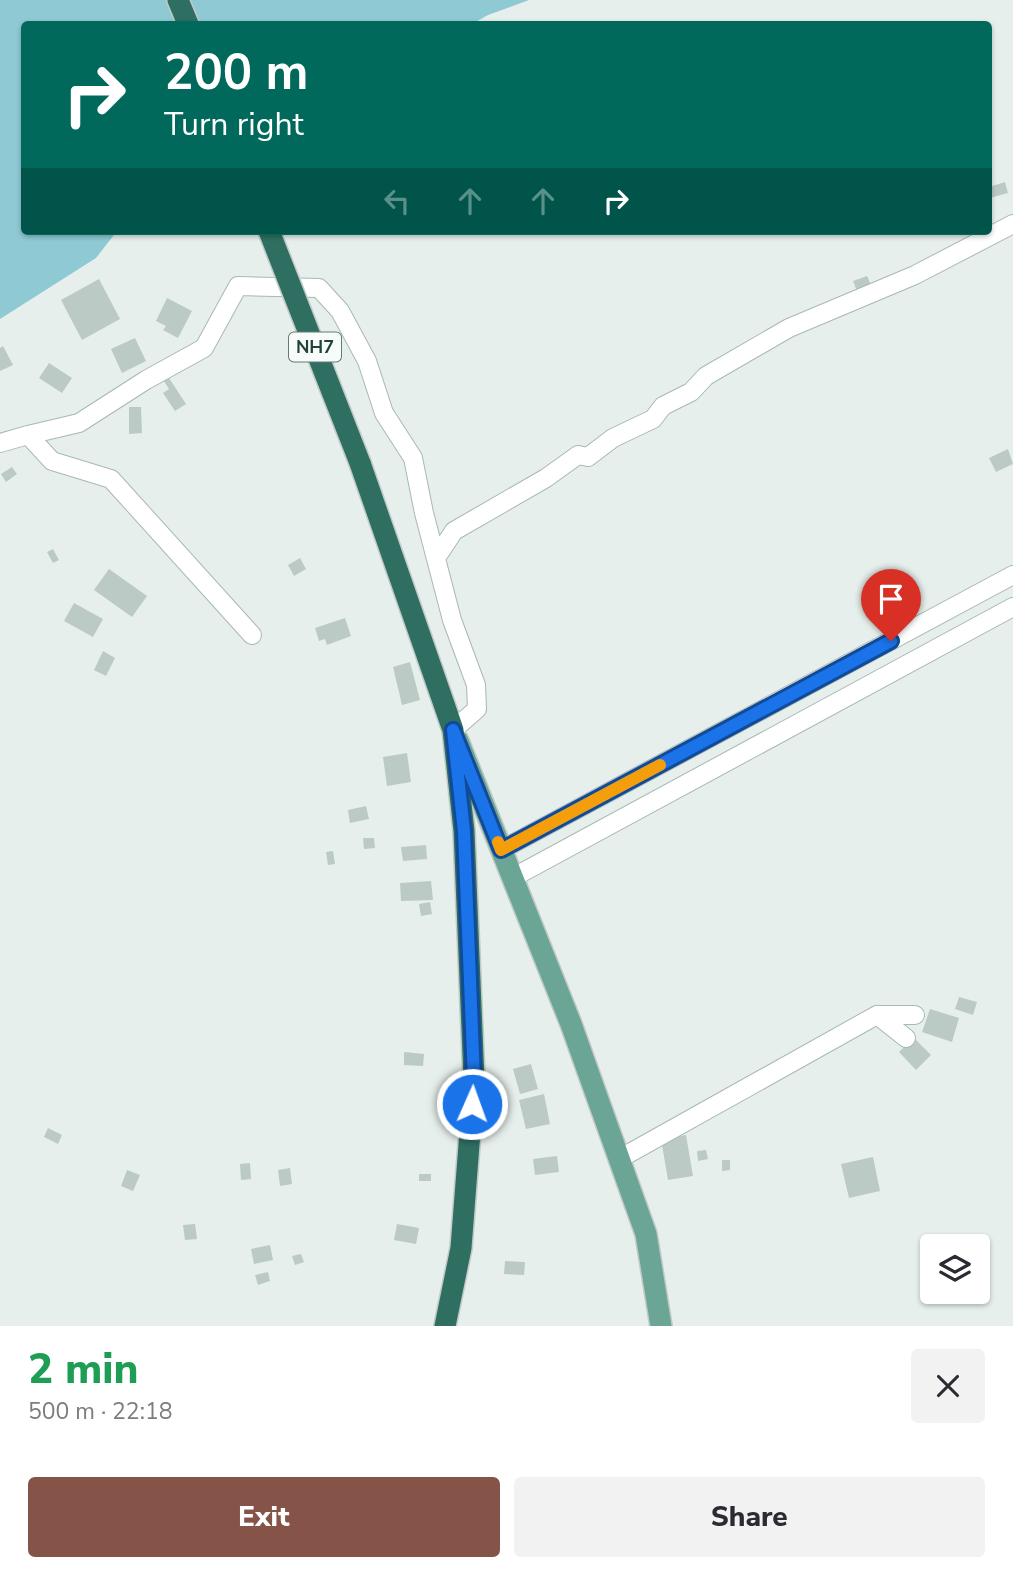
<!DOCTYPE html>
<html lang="en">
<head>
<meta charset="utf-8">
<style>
	:root { --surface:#fff; --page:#f2f2f3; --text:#2b2b33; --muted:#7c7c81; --accent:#855347 }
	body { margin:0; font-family:"Nunito Sans",sans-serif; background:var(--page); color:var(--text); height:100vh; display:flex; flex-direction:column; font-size:26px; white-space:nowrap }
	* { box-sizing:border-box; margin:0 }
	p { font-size:23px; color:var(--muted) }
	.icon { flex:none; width:38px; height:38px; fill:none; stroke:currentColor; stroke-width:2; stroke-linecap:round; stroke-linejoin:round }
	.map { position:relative; height:1326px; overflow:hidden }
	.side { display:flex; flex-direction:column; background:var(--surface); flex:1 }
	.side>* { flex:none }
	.top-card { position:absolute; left:21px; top:21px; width:971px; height:214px; border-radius:7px; box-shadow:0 2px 5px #0004; background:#00695c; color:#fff; overflow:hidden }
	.fabs { position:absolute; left:920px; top:1234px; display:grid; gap:14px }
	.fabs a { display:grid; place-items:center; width:70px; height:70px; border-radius:7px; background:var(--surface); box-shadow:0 2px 5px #0004; font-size:35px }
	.pin { position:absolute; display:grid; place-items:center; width:60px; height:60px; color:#fff; margin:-72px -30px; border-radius:50% 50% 50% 0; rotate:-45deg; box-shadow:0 0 7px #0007 }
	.pin .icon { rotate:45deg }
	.me { position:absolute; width:77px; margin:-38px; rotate:2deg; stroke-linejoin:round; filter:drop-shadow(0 0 5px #0008) }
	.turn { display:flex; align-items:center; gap:24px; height:147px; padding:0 28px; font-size:32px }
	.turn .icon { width:91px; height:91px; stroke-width:2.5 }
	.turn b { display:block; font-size:49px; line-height:60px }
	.lanes { display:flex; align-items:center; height:66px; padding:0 28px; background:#0003; justify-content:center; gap:35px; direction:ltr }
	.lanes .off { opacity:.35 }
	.round { display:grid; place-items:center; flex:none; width:74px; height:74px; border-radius:7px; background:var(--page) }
	.head { display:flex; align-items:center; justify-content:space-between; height:119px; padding:0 28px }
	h1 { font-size:42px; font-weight:800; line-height:52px; color:#1e9e55 }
	.cta { display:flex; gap:14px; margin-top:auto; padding:14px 28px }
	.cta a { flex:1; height:80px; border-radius:7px; background:var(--accent); color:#fff; font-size:28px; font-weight:800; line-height:80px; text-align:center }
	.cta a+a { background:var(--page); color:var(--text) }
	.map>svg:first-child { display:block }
</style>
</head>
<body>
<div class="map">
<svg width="1013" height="1326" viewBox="0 0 1013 1326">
	<rect width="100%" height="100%" fill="#e6efeb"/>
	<path fill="#8ec9d4" d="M0,0H529L488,15L472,24H24V231H117L96,258L0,319Z"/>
	<path fill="#bbcac4" d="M1005,182L1008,193L990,198L989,187Z
		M867,276L871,285L857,291L853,281Z
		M99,279L120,319L82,340L61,300Z
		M167,298L192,311L178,338L163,330L166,326L156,321Z
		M135,338L146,361L122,373L111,349Z
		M3,346L13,365L0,371V348Z
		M49,363L72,378L62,393L39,378Z
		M169,378L186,404L175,411L163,393L169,389L164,381Z
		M129,407H141L142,433L129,434Z
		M1008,449L1013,464L996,472L989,458Z
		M12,467L17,474L6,482L1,474Z
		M53,549L59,560L53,563L47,552Z
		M300,558L306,569L294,576L288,565Z
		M109,569L147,596L132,617L94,590Z
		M74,603L103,619L93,637L64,621Z
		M345,618L351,636L327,645L325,639L319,641L315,628Z
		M103,651L115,658L106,676L94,670Z
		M410,662L420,700L402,705L393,667Z
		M407,753L411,782L387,786L383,757Z
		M366,806L369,819L350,823L348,810Z
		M363,838H374L375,848L364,849Z
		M426,845L427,859L403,861L401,847Z
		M333,851L335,864L328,865L326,852Z
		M431,881L433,900L401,901L400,883Z
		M430,902L432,914L421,916L419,904Z
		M959,997L977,1002L973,1015L955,1009Z
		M930,1009L959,1018L952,1042L922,1032Z
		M914,1038L931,1055L916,1070L899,1052Z
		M404,1052L424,1054L423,1066L404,1065Z
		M531,1064L538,1089L520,1094L513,1069Z
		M544,1094L550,1124L526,1129L519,1100Z
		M48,1128L62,1135L58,1144L44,1137Z
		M686,1135L693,1176L668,1180L661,1139Z
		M706,1150L708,1159L698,1161L697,1151Z
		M557,1156L559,1172L535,1175L533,1159Z
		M873,1157L880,1191L849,1198L841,1164Z
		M722,1160H730V1170L722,1171Z
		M250,1163L251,1179L241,1180L240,1164Z
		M290,1168L292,1184L280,1186L278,1170Z
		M127,1170L140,1175L133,1191L121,1186Z
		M419,1174H431V1181H419Z
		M195,1224L197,1239L185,1240L183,1225Z
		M397,1224L419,1228L416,1244L394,1240Z
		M270,1245L273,1260L254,1264L251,1249Z
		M301,1254L304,1262L295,1265L292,1256Z
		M505,1261L525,1262L524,1275L504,1274Z
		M268,1272L270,1281L258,1285L255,1275Z"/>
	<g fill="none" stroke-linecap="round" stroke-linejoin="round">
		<g stroke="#a8b8b2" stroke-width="20">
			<path id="minor" d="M0,443L28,435
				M436,558L454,531L546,478L578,455L588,457L613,438L653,419L663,406L691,392L706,376L789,328L915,275L1013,224
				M252,635L111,479L52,461L28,435L79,423L146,380L204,348L238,286L319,288L340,311L367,361L384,413L413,458L424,513L452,620L476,685L477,709L453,730
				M501,850L1013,575
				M512,878L1013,607
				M877,1015H915
				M619,1159L877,1015L906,1038"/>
		</g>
		<g stroke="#c2cac8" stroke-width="24">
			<path id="major" d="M458,741L571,1024L646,1234L661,1326"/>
		</g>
		<g stroke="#c2cac8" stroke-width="24">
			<path id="highway" d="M178,0L188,24
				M360,463L453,730L464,831L474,1080L461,1248L445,1326"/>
		</g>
		<use href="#minor" stroke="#fff" stroke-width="18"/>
		<use href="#major" stroke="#6aa596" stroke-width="21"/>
		<use href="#highway" stroke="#2f6f62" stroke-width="21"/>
		<g stroke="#c2cac8" stroke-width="24" stroke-linecap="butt">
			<path id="highway-bridge" d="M269,231L360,463"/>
		</g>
		<use href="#highway-bridge" stroke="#2f6f62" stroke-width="21"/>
	</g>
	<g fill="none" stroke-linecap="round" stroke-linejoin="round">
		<g stroke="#114b97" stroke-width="18">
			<path id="route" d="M472,1104L474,1080L464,831L453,730L501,850L891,641"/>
		</g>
		<use href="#route" stroke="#1a73e8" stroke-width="12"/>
		<path stroke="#f59e0b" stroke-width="12" d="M498,842L501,850L660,765"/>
	</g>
	<g text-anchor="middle" stroke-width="6" stroke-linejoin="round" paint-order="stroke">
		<rect fill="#f7fbf9" stroke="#637a73" stroke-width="2" x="289" y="332.5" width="52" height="29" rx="5"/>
		<g font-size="18" font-weight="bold" fill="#24423a">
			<text x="315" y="353">NH7</text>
		</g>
	</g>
</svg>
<div class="fabs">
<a><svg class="icon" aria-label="layers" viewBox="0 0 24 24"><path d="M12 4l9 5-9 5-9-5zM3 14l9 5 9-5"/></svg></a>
</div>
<div class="pin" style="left:891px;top:641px;background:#d93025"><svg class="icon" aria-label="arrive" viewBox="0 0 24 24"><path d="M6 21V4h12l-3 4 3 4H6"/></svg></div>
<svg class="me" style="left:472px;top:1104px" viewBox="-20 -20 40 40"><circle r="17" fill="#1a73e8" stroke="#fff" stroke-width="3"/><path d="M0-11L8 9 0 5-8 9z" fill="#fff"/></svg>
<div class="top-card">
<div class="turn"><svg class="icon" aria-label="right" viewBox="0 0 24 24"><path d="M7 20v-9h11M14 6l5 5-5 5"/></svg><div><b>200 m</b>Turn right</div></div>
<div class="lanes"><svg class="icon off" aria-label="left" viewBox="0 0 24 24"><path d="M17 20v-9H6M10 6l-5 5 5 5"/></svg><svg class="icon off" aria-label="ahead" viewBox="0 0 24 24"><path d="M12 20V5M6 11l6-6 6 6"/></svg><svg class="icon off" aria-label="ahead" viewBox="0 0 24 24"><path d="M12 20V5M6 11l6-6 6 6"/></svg><svg class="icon" aria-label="right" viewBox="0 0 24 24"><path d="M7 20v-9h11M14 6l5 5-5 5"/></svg></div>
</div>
</div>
<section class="side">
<div class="head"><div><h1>2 min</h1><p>500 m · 22:18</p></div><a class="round"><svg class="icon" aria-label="close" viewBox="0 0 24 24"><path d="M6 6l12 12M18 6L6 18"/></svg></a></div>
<div class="cta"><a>Exit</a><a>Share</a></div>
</section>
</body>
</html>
